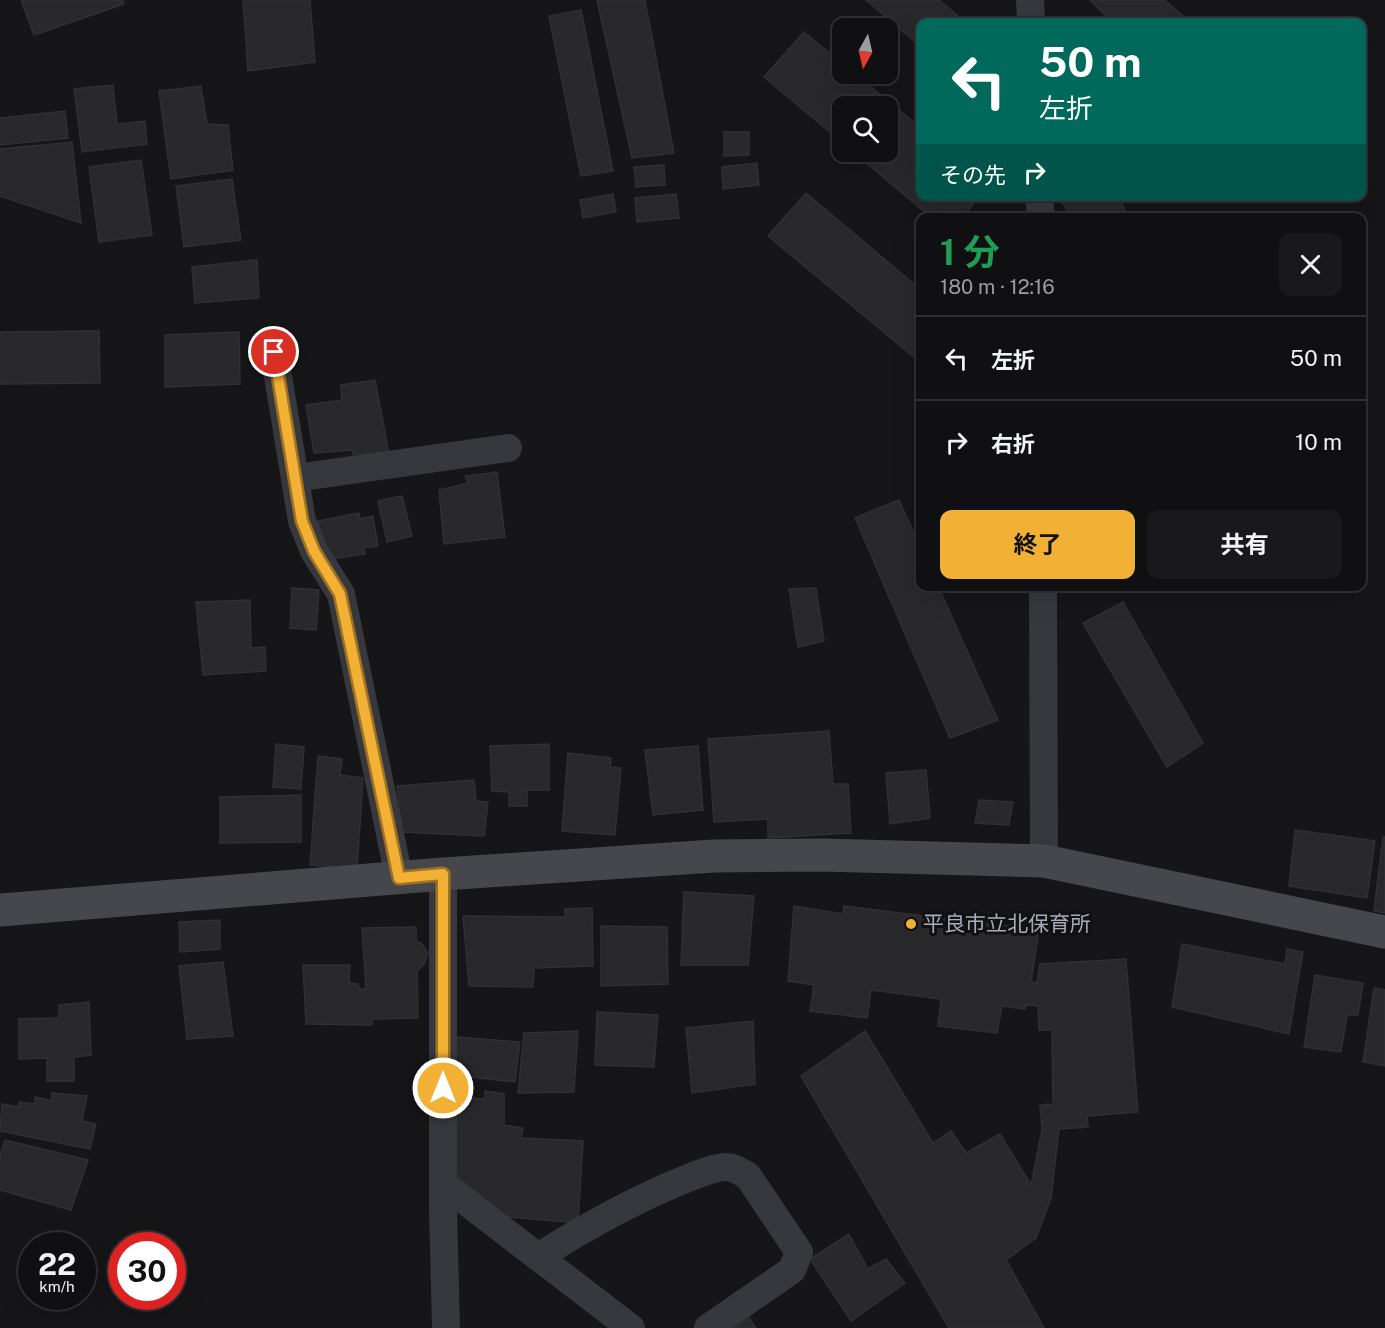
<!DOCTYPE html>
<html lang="ja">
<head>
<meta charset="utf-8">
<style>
	:root { --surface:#101012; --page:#19191b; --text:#f1f3f6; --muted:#9c9d9f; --line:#303032; --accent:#f2b134 }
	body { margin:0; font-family:"Public Sans","Noto Sans JP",sans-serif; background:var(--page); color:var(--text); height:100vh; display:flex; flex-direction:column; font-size:22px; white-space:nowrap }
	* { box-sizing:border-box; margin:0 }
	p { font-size:20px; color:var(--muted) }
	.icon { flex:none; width:33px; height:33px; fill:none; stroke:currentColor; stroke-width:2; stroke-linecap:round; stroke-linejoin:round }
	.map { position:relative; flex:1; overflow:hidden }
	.panel { position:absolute; left:916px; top:213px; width:450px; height:378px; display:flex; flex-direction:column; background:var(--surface); border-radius:12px; box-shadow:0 6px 24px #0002,0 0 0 2px var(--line) }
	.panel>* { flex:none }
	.hud { position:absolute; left:916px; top:18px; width:450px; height:183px; border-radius:12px; box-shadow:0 6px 24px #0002,0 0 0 2px var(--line); background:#00695c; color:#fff; overflow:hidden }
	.needle { width:39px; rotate:188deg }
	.buttons { position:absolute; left:832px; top:18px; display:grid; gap:12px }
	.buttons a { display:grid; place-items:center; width:66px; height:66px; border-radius:12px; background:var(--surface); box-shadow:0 6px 24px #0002,0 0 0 2px var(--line); font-size:30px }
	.speed { position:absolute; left:18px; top:1232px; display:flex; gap:12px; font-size:30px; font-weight:700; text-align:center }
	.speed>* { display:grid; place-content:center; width:78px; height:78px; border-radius:50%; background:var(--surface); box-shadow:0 6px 24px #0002,0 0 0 2px var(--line); line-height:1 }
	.speed small { font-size:15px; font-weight:400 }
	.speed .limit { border:9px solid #d22; background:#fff; color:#111 }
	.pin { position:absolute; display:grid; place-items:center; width:51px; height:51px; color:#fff; margin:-26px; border:3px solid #fff; border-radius:50%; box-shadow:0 2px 6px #0007 }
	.me { position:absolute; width:66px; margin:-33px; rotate:0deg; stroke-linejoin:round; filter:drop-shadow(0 0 4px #0008) }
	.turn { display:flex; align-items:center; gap:21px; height:126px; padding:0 24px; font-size:27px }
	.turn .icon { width:78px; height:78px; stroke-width:2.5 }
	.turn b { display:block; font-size:42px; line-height:51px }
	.then { display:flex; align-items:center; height:57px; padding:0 24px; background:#0003; gap:12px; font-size:22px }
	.round { display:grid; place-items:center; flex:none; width:63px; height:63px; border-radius:12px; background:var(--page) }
	.head { display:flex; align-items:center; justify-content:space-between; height:102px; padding:0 24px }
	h1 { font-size:36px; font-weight:700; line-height:45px; color:#1e9e55 }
	.cta { display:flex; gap:12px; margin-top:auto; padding:12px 24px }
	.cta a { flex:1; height:69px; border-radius:12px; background:var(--accent); color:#111; font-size:24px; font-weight:700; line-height:69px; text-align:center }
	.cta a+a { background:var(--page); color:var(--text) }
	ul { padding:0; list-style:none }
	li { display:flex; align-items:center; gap:18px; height:84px; padding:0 24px; border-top:2px solid var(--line) }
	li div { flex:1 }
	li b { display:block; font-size:22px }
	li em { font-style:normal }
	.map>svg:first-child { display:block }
</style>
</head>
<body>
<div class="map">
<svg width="1385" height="1328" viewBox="0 0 1385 1328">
	<rect width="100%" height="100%" fill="#161618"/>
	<path fill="#29292c" stroke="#303034" stroke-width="1.5" d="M21,0H123L124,4L34,35Z
		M243,0H310L315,62L248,71Z
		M597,0H645L674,153L632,158Z
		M866,0H939L965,22H921V47Z
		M1090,0H1164L1191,22H1112Z
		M581,10L613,171L581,176L549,16Z
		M804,32L843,64V74H855L921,128V196H979L963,218H932L853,152H888V106H843V143L764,77Z
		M113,85L117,124L145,121L147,144L82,152L74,89Z
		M201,86L207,124L228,125L233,170L171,179L159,91Z
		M65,111L68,138L0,145V118Z
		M724,132H749V155L724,156Z
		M72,142L81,223L0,196V149Z
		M141,160L152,235L99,242L89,167Z
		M757,163L759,185L723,189L722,167Z
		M664,165L665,185L636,187L634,167Z
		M232,179L241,240L184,247L176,186Z
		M806,193L921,290V363L768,236Z
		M613,194L616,212L583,218L580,200Z
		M676,194L679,218L637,222L635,198Z
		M1059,196H1118L1129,218H1071Z
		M257,260L259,298L195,303L192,267Z
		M99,331L100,383L0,384V332Z
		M239,332L240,384L165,387V335Z
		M375,380L389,454L354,459L352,450L314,453L306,405L342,400L341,385Z
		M497,472L505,537L444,544L439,490L468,483L465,476Z
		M402,496L412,536L387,542L378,501Z
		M899,500L921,549V586H938L998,720L950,738L855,518Z
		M359,513L360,519L373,516L378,546L363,548L365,554L327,560L318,521Z
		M292,588L319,590L316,630L290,628Z
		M816,588L824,641L798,647L789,589Z
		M250,600L251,648L265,647L266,671L203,675L196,602Z
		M1123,602L1203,743L1167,767L1083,623Z
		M829,731L833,784H848L851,833L768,838V819L714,822L708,739Z
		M276,744L304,747L301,789L273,787Z
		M549,744V790H527V806H509V792L492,791L490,746Z
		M698,746L703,810L653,815L645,750Z
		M568,753L611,758L610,767L621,768L615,835L562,831Z
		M318,756L342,759L340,775L363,778L357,868L310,865Z
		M926,770L930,818L890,824L886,773Z
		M474,780L476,801L488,802L484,836L402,832L397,786Z
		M301,795V842L220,843V797Z
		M979,800L1013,802L1009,825L975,823Z
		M1295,830L1375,841L1367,898L1289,886Z
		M1383,837H1385V913L1374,911Z
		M684,892L754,896L748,965H681Z
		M794,906L843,914L844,906L1039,930L1031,981L1037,983L1040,964L1126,959L1138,1112L1087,1116L1088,1127L1059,1129L1051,1198L1036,1238L1006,1260L1044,1328H949L801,1076L865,1031L933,1143L951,1131L966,1153L1000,1134L1031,1185L1042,1130L1040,1105L1053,1104L1052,1030H1039L1038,1006L1026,1005L1025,1009L1002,1006L997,1033L938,1026L941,999L871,990L867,1018L810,1011L814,985L788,981Z
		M592,908L593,966L534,968L533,987L469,986L463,916L565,917V909Z
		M220,920V949L180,952L179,922Z
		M601,926L667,927L668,984L601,986Z
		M416,927V940L423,945L428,953L424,964L417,971L418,1018L372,1019V1025L306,1024L303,965H350L349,983L358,984L359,989H366L362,928Z
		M1182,944L1285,964L1287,949L1303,952L1289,1034L1172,1007Z
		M223,962L233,1036L187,1039L179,966Z
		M1315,975L1363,983L1358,1015H1347L1341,1052L1304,1047Z
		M1374,988L1385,990V1066L1363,1062Z
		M89,1002L91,1055L74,1057V1081H47V1058L19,1059V1019L59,1018V1005Z
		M597,1012L658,1015L654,1067L595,1065Z
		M753,1021L755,1084L692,1093L686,1028Z
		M578,1031L574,1092L518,1093L524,1033Z
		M456,1037L520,1042L515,1082L453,1075Z
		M485,1091L504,1094V1125L523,1128L521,1138L583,1141L578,1223L497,1216L451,1169L457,1096L484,1099Z
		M52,1093L87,1096L82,1121L96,1124L90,1149L0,1131L2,1104L19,1107V1102L34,1104L35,1097L52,1101Z
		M5,1140L88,1160L71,1210L0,1190V1156Z
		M849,1234L868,1269L886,1259L905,1283L851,1321L810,1259Z
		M749,1318L756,1328H734Z"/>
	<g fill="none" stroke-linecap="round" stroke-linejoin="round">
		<path stroke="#37383d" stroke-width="28" d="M1030,0L1031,22
			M1039,196L1041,218
			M274,352L302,521L314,551L341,594L399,878
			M295,478L508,448
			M1043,586L1044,861
			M443,874V1209L446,1328
			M443,1184L631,1328
			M538,1257C587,1226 637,1198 691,1177C701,1173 715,1167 726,1167C734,1167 741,1172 748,1176L799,1252L792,1270L708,1328"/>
		<path stroke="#45474d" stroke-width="33" d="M0,910L443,874L714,856L822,855L1044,861L1385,932"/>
	</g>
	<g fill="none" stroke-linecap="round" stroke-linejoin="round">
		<g stroke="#9d7322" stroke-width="15">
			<path id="route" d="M274,352L302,521L314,551L340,594L399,878L443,874V1088"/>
		</g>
		<use href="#route" stroke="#f2b134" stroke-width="10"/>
	</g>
	<circle fill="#f2b134" stroke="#111113" stroke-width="2" cx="911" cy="924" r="6"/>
	<g text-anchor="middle" stroke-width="6" stroke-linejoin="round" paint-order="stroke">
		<g font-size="21" fill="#a8adb8" stroke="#111113" text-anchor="start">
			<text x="923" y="931">平良市立北保育所</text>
		</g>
	</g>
</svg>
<div class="buttons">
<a><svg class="needle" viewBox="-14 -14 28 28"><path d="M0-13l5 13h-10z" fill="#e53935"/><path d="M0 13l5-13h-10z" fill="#9c9d9f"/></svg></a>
<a><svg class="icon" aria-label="search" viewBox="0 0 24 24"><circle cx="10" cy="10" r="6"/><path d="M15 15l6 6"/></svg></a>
</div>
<div class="speed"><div>22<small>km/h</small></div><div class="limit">30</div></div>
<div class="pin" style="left:274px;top:352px;background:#d93025"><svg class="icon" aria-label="arrive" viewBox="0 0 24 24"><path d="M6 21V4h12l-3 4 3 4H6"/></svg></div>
<svg class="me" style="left:443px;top:1088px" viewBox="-20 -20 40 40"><circle r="17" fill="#f2b134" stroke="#fff" stroke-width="3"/><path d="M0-11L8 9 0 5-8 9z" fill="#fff"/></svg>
<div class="hud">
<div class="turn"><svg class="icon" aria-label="left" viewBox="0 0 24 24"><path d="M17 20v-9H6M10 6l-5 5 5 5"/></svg><div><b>50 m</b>左折</div></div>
<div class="then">その先<svg class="icon" aria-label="right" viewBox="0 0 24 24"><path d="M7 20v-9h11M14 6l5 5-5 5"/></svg></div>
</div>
<section class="panel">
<div class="head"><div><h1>1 分</h1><p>180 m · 12:16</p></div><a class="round"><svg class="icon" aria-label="close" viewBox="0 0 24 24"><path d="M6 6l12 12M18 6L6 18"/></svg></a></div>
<ul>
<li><svg class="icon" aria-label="left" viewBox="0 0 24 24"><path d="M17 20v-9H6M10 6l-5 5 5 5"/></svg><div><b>左折</b></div><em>50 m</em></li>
<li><svg class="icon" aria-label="right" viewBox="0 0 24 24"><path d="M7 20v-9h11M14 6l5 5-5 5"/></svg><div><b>右折</b></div><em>10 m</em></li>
</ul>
<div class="cta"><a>終了</a><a>共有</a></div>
</section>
</div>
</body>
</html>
